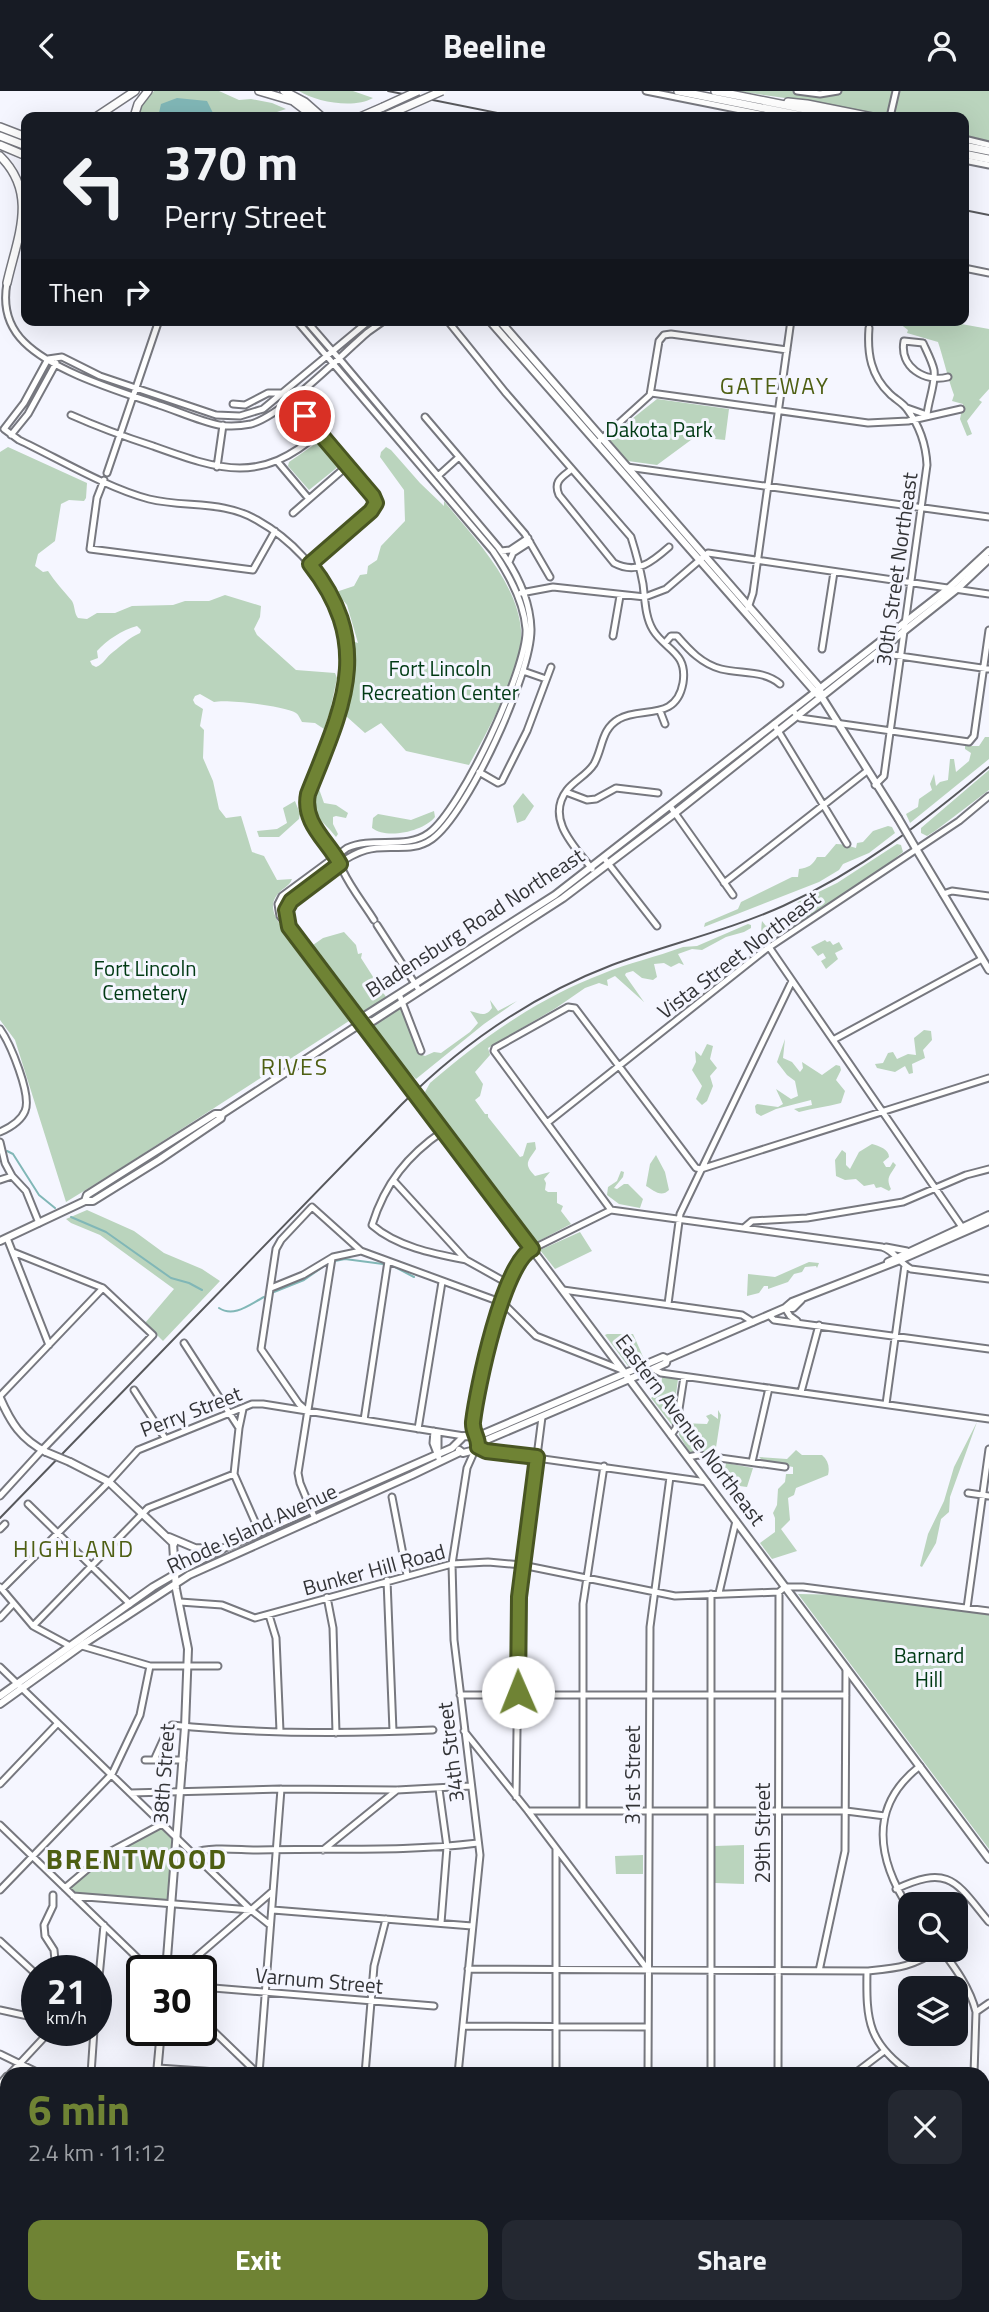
<!DOCTYPE html>
<html lang="en">
<head>
<meta charset="utf-8">
<style>
	:root { --surface:#171b24; --page:#242831; --text:#f1f3f6; --muted:#9ea1a6; --accent:#6f8334 }
	body { margin:0; font-family:"Titillium Web",sans-serif; background:var(--page); color:var(--text); height:100vh; display:flex; flex-direction:column; font-size:26px; white-space:nowrap }
	* { box-sizing:border-box; margin:0 }
	p { font-size:23px; color:var(--muted) }
	.icon { flex:none; width:38px; height:38px; fill:none; stroke:currentColor; stroke-width:2; stroke-linecap:round; stroke-linejoin:round }
	.map { position:relative; flex:1; overflow:hidden }
	.sheet { position:absolute; left:0px; top:1976px; width:990px; height:247px; display:flex; flex-direction:column; background:var(--surface); border-radius:21px 21px 0 0; box-shadow:0 7px 28px #0002 }
	.sheet>* { flex:none }
	.guide { position:absolute; left:21px; top:21px; width:948px; height:214px; border-radius:14px; box-shadow:0 7px 28px #0002; background:#171b24; color:var(--text); overflow:hidden }
	.controls { position:absolute; left:898px; top:1801px; display:grid; gap:14px }
	.controls a { display:grid; place-items:center; width:70px; height:70px; border-radius:14px; background:var(--surface); box-shadow:0 7px 28px #0002; font-size:35px }
	.speed { position:absolute; left:21px; top:1864px; display:flex; gap:14px; font-size:35px; font-weight:700; text-align:center }
	.speed>* { display:grid; place-content:center; width:91px; height:91px; border-radius:50%; background:var(--surface); box-shadow:0 7px 28px #0002; line-height:1 }
	.speed small { font-size:18px; font-weight:400 }
	.speed .limit { border:4px solid #111; border-radius:10px; background:#fff; color:#111 }
	.pin { position:absolute; display:grid; place-items:center; width:60px; height:60px; color:#fff; margin:-30px; border:4px solid #fff; border-radius:50%; box-shadow:0 2px 7px #0007 }
	.me { position:absolute; width:77px; margin:-38px; rotate:359deg; stroke-linejoin:round; filter:drop-shadow(0 0 5px #0008) }
	.turn { display:flex; align-items:center; gap:24px; height:147px; padding:0 28px; font-size:32px }
	.turn .icon { width:91px; height:91px; stroke-width:2.5 }
	.turn b { display:block; font-size:49px; line-height:60px }
	.then { display:flex; align-items:center; height:66px; padding:0 28px; background:#0003; gap:14px; font-size:26px }
	.round { display:grid; place-items:center; flex:none; width:74px; height:74px; border-radius:14px; background:var(--page) }
	.headline { display:flex; align-items:center; justify-content:space-between; height:119px; padding:0 28px }
	h1 { font-size:42px; font-weight:700; line-height:52px; color:var(--accent) }
	.primary-button { display:flex; gap:14px; margin-top:auto; padding:14px 28px }
	.primary-button a { flex:1; height:80px; border-radius:14px; background:var(--accent); color:#fff; font-size:28px; font-weight:700; line-height:80px; text-align:center }
	.primary-button a+a { background:var(--page); color:var(--text) }
	header { display:flex; justify-content:space-between; align-items:center; height:91px; padding:0 28px; background:var(--surface); font-size:32px; font-weight:700 }
	.map>svg:first-child { display:block }
</style>
</head>
<body>
<header><svg class="icon" aria-label="back" viewBox="0 0 24 24"><path d="M15 5l-7 7 7 7"/></svg>Beeline<svg class="icon" aria-label="person" viewBox="0 0 24 24"><circle cx="12" cy="8" r="4"/><path d="M4 21q1-7 8-7t8 7"/></svg></header>
<div class="map">
<svg width="989" height="2221" viewBox="0 0 989 2221">
	<rect width="100%" height="100%" fill="#f5f6ff"/>
	<path fill="#bad4bd" fill-rule="evenodd" d="M154,0H219L239,9L251,8L272,12L286,18L274,22L270,26H137L143,11Z
		M299,0H353L373,7C354,18 316,11 299,0Z
		M736,0H989V51L964,46V26H885L820,12Z
		M895,229H939L989,238V298L979,309L982,311L967,330L972,343L967,345L960,328L963,313L952,310L954,304C948,288 944,269 938,251L907,242L908,239Z
		M657,308L729,318L725,349L695,346L657,374L628,370L608,347Z
		M318,351L339,375L309,399L288,375L289,371Z
		M8,356L87,392L86,407L84,410L69,409L61,413L55,450L38,463L35,475L43,481L48,480C55,491 64,500 72,510C75,515 74,522 78,527L87,528L97,522H115L132,515L173,514L185,510H209L225,504L261,515L260,526L254,538L257,544L296,579L335,582L337,587L330,620L324,638L315,632L302,631C300,628 299,624 296,622C284,615 228,608 214,611L200,603L195,605L193,609L195,613L203,618L200,635L204,639L203,667L213,690L219,718L226,727L241,725L252,761L264,765L277,789L292,788C289,796 282,797 277,804C264,821 286,840 296,852L292,853L297,861L349,930L118,1079L66,1111L15,949L0,929V361ZM137,535L141,539L140,542C129,547 122,554 113,561C106,566 104,573 96,576L92,574L90,570L98,567L97,560C107,549 122,539 137,535Z
		M386,356L391,359L420,392L444,415V410C473,446 517,490 521,539C524,578 487,640 469,674L406,660L381,632L365,642L346,625L353,595L355,551L358,552L347,514L336,501L354,495L360,484L367,483L368,475L377,469L381,455L405,430L404,399L380,366L381,361Z
		M985,646H989V668L910,732L906,723L918,716L919,708L932,699L930,693L934,683L936,695L940,691L948,689L950,668H954L956,681L969,670L971,662L965,658V655H979Z
		M989,679V699L935,740L927,745L921,742V737Z
		M319,698L324,712L336,714L348,722L346,727L336,725L333,726V733L338,743L336,746C323,729 306,723 319,698Z
		M523,702L534,715L525,729L517,732L513,715Z
		M295,710L300,723L299,728L279,746H259L257,740L277,738L287,732L283,717Z
		M434,720L435,726C424,740 387,749 372,737L373,727L378,723L411,729Z
		M888,735L892,736L895,742L869,762L843,773L839,779L819,791L704,836L705,832L738,818L741,811L792,786H798L799,778C808,777 813,774 817,766H825L836,753C842,753 849,755 856,757L857,752L863,751L873,740Z
		M897,753L901,754L903,761L889,772L791,838L766,849C760,845 761,837 762,830L766,835L789,826L798,811L837,792Z
		M748,833L751,834V837L744,841L726,846L702,859L692,858L678,863L684,874L679,872L671,876L664,872L654,873L657,886L653,889L642,887L633,880L626,882L625,884L644,911L615,885L607,889L608,895L599,892L585,897L556,917L488,957L490,964L475,981L483,993L480,1005L475,1009L485,1023H488V1026L520,1066L523,1065L527,1052L535,1051L536,1058C528,1070 523,1073 535,1085L550,1081L544,1088L546,1092L545,1099L548,1101H557V1112L563,1115L561,1120L571,1133L535,1152L427,1006L425,1001L430,992C481,948 538,907 602,883C628,872 656,866 683,856L697,855Z
		M344,841L356,854L358,863L362,862L361,867L386,906L363,921L313,854L323,847Z
		M825,849L827,851L830,850L833,854L839,851L843,858L835,862L838,868L826,878L821,870L826,867L823,862L818,865L811,856Z
		M490,909L498,920L517,910L484,933L416,988L411,983L410,986L371,935L402,915L418,962L425,965L434,961L441,962L470,941L478,932L470,920C480,922 485,927 492,917Z
		M924,939L931,940L932,949L923,959L925,967L912,973L913,982L909,983L905,975L895,981L877,977L875,973L883,972L888,962L893,961L897,968L908,963L916,964L914,947Z
		M785,948L783,967L792,971L800,981L803,977L802,971L822,984L836,974L840,975L841,979L836,989L845,1000L841,1012C827,1016 813,1017 799,1021L794,1018L812,1014L811,1009L776,1018L761,1025L756,1022L755,1015L757,1013L778,1016L783,1013L776,998L791,1008L798,1005L795,990L787,984L777,971Z
		M707,953L713,955L710,968L717,977L710,985L713,995L707,1010L702,1014L696,1008L702,995L692,979L696,971L695,960L701,965Z
		M872,1053C879,1055 889,1058 889,1066L883,1071L886,1076H890L893,1071L896,1074C891,1084 885,1086 891,1098L889,1100L881,1096L876,1097L874,1093L864,1095L856,1088L845,1089L836,1085L835,1069L842,1059L846,1062V1074L850,1078L859,1061Z
		M656,1064L665,1081L669,1099C661,1107 653,1099 646,1095L650,1073Z
		M621,1080L624,1081L623,1086L614,1097L617,1098L624,1093H628L643,1108L640,1117L619,1113L607,1104L608,1096L617,1090Z
		M87,1119L134,1140L164,1162L202,1178L220,1190L163,1250L145,1232L174,1198L100,1144L71,1132L66,1128Z
		M580,1141L592,1160L555,1178L540,1159Z
		M809,1171L819,1172L817,1177L816,1175L805,1176L802,1181L794,1183L788,1191L768,1198V1195H764L759,1202L747,1205L748,1183L775,1186Z
		M607,1243H633L644,1268L628,1275L605,1244Z
		M662,1286L678,1288L672,1334L651,1307L661,1299Z
		M718,1319L721,1324L715,1363L690,1362L679,1344L681,1332L707,1333L709,1329L706,1325L711,1323L718,1328Z
		M977,1331L950,1406L949,1421L941,1428L936,1452L922,1476L920,1475L928,1443L944,1410L954,1376Z
		M796,1359L802,1364H822C828,1369 830,1376 828,1384L796,1397L794,1404L788,1407L790,1429L781,1438L797,1460L772,1468L760,1452L775,1441V1427L773,1422L777,1414L778,1398L785,1391L786,1383H793V1376L763,1370L759,1366L787,1368Z
		M726,1372L753,1377L747,1396L724,1393L720,1386L724,1384Z
		M798,1503L852,1504L989,1524V1758Z
		M162,1733L176,1747L171,1812L73,1805L65,1797L87,1777Z
		M744,1754V1793L715,1792V1755Z
		M643,1764V1783H616L615,1765Z
		M0,2117L7,2123V2216H98L95,2221H0Z
		M106,2216H237V2221H103Z
		M444,2216H672L674,2217L672,2221H443Z"/>
	<path fill="#81b7b7" d="M177,7L207,10L213,22L211,26H158L161,13Z"/>
	<g fill="none" stroke-linecap="round" stroke-linejoin="round">
		<path stroke="#81b7b7" stroke-width="2" d="M7,1060L13,1063L39,1104L55,1117
			M71,1126L106,1141L171,1187L189,1192L202,1199
			M335,1170L345,1168L383,1173
			M391,1174L414,1186
			M274,1201L304,1189L327,1173
			M219,1217C234,1227 250,1213 264,1206
			M303,2216L314,2221
			M369,2221L395,2216"/>
		<g stroke="#77787f" stroke-width="9">
			<path id="minor" d="M646,0L775,26
				M797,0L820,3L838,0
				M890,26L896,0
				M964,48L989,54
				M964,69L989,74
				M964,177L989,182
				M7,192C3,214 8,235 24,251C54,281 119,300 159,314C178,320 199,330 219,334C230,336 241,335 251,333C283,324 341,264 368,241L385,229
				M296,229L493,460C508,482 524,510 526,538C528,577 461,719 429,742C406,759 373,745 347,757L282,805L278,813L280,825L363,931
				M370,229L263,318L240,325L216,324L100,285L62,266L48,268L24,312L4,338L19,349C59,368 107,397 149,408C186,417 223,409 257,429C326,468 367,549 338,627C330,647 305,697 307,716C308,735 327,750 336,765C339,770 340,775 343,780C351,797 364,813 374,829
				M447,229L505,301L631,446C636,462 640,477 643,493C645,508 645,526 653,539C665,559 688,561 683,592C676,631 641,615 619,628C601,638 603,657 594,673C587,684 575,689 567,699C545,728 575,756 592,778
				M869,237C867,263 871,285 890,303C895,308 903,312 907,318C919,334 926,354 927,374L884,685L875,694
				M651,302L868,332L908,330L961,318
				M290,308L375,410L373,418L310,473
				M233,313L245,314L268,302H284
				M907,317L927,324
				M71,324C98,336 125,346 153,355C220,379 260,394 319,342
				M927,324C928,310 936,292 934,279C932,270 927,261 923,252L904,250C899,276 925,292 948,286
				M425,326L525,443L550,486
				M11,344L28,323L56,272
				M597,352L650,304L659,250L664,244L671,243L787,259
				M277,370L309,408
				M217,376L223,334
				M627,376L989,426
				M572,378C562,386 553,390 559,404L614,472C637,484 652,471 669,456
				M107,382L159,229
				M438,385L459,366
				M104,389L97,407L90,458L253,479L275,440
				M293,422L347,375
				M501,460L510,459L528,447
				M509,471L513,462L530,451
				M521,502L553,496L645,506L666,498L708,462L989,503
				M748,517L753,502L791,229
				M613,545L620,505
				M665,552L671,545H677C689,559 702,573 721,578C741,583 764,579 780,593
				M822,558L834,481
				M879,559L886,563L989,578
				M523,580L546,588
				M792,619L800,627L969,651L974,645L989,539
				M660,620L665,633
				M774,633L847,753
				M479,681L498,692L502,690L527,640L551,576
				M566,701L587,709L596,708L616,697L658,702
				M670,715L733,804
				M604,767L657,835
				M724,792L867,680
				M943,803L952,800L989,805
				M289,833L286,819L291,810C312,794 341,766 366,759C389,752 411,763 432,748C468,722 532,582 531,538C530,507 516,480 498,456L342,271L309,233L301,229
				M377,834L419,899
				M769,856L964,1139
				M399,903L421,960
				M0,938C10,952 32,1004 25,1020C21,1030 9,1037 0,1041
				M833,949L982,868
				M547,1032L765,859L959,730L989,705
				M443,1040C408,1064 385,1092 372,1134C397,1156 435,1163 466,1169
				M0,1051L5,1072L12,1085L26,1100L39,1132
				M701,1078L989,987
				M0,1089L12,1085
				M393,1089L466,1169L509,1193
				M611,1119L494,960L495,957L568,916L575,917L696,1077L701,1078
				M745,1136L752,1130L807,1127L903,1111L966,1084L989,1078
				M7,1147L49,1254
				M886,1156L907,1160
				M271,1197L303,1184L333,1166L361,1160
				M563,1199L742,1224L753,1231
				M668,1213L680,1123L792,890
				M785,1217L790,1225L797,1230
				M769,1224L774,1229L781,1230L989,1258
				M184,1252L239,1337L234,1383L260,1442
				M653,1278L661,1282L989,1328
				M134,1299L165,1347
				M801,1301L819,1234
				M0,1305L103,1197
				M886,1313L905,1174
				M307,1320L299,1313L261,1258L276,1158L281,1149L312,1116L361,1160L503,1212L536,1245L622,1279
				M364,1329L388,1170
				M239,1337L243,1318
				M418,1338L442,1191
				M434,1340L433,1352L440,1370
				M671,1344L676,1337L684,1286
				M474,1345L473,1335L486,1258L509,1193L526,1161L611,1119L882,1156C895,1160 899,1172 911,1178L989,1188
				M478,1356L487,1360L707,1391
				M438,1361V1341
				M688,1366L698,1364L785,1376
				M752,1371L769,1297
				M968,1402L989,1405
				M0,1405L42,1359L153,1244L103,1197L13,1161
				M392,1406L407,1484
				M28,1413L130,1513
				M315,1428L300,1392L298,1382L332,1167
				M0,1438L5,1433
				M387,1489L393,1640
				M0,1496L33,1535L70,1555
				M2,1498L109,1391L138,1359L252,1313H263L464,1345
				M719,1502L736,1430
				M711,1503V1983
				M327,1506L333,1537L336,1642
				M180,1511L222,1514L255,1527L452,1473L488,1471L522,1474L675,1505L779,1501L785,1496H803L989,1520
				M967,1517L989,1358
				M269,1524L276,1547L280,1640
				M0,1527L13,1513
				M33,1535L148,1417L234,1383
				M82,1555L150,1575H218
				M0,1576L251,1819L270,1834
				M460,1604H846
				M464,1640L528,1720L648,1879
				M145,1669H154L169,1636L172,1634C258,1643 346,1643 433,1639
				M154,1669H183
				M0,1693L58,1632
				M439,1698L447,1756L441,1832
				M130,1702L281,1698L397,1699L471,1695
				M516,1706L519,1506L542,1326
				M528,1720H846L885,1725
				M583,1720V1513L604,1375
				M0,1734L151,1880
				M323,1759L397,1699
				M193,1762C212,1755 238,1759 258,1759C332,1757 405,1761 478,1752
				M65,1797L104,1764L162,1733
				M896,1798C950,1773 956,1791 989,1831
				M0,1799L112,1683L140,1624L150,1575
				M53,1804V1815L44,1834L45,1845L54,1859L56,1880
				M73,1805L251,1819
				M273,1819L472,1835
				M910,1819C878,1770 867,1716 920,1675
				M0,1850L37,1884
				M941,1858C956,1878 970,1897 976,1921L974,1983
				M468,1878L867,1880C897,1877 913,1876 939,1858
				M180,1880L273,1800
				M819,1880L845,1760L846,1577
				M867,1880C866,1930 868,1953 912,1983
				M201,1896L434,1915
				M96,1917L104,1834
				M0,1919L37,1927
				M976,1921L989,1912
				M201,1928L258,1983
				M463,1935L648,1936
				M0,1963L41,1983
				M158,1977L246,1983
				M10,1983L51,1939
				M91,1983L94,1939
				M259,1983L281,1698
				M365,1983L374,1875L386,1828
				M458,1983L480,1764L454,1549L452,1473L467,1377L475,1359
				M556,1983V1758
				M648,1983L650,1536L670,1386
				M778,1983L779,1501
				M854,1983L883,1961
				M0,1993L7,1985
				M984,2018L989,2039
				M0,2079L7,2086
				M984,2154L989,2194
				M246,2216L249,2221
				M682,2216L690,2221
				M712,2216V2221
				M851,2216L852,2221
				M867,2216L868,2221
				M435,2221L436,2216
				M729,2221L739,2216
				M891,2221L932,2216L934,2221"/>
		</g>
		<g stroke="#77787f" stroke-width="10">
			<path id="major" d="M489,229L817,603
				M499,229L820,597L821,605L898,727
				M915,756L989,879
				M363,931L373,930L563,807L675,722L957,498L989,468
				M363,931L407,991
				M420,1009L989,1768
				M85,1110L87,1104L215,1023H222
				M0,1150L85,1110H93L159,1069L221,1027L222,1023L363,931L366,924L555,804L949,497L989,460
				M888,1171L989,1124
				M785,1217L792,1211L900,1169L989,1130
				M0,1307C11,1332 21,1348 46,1361
				M476,1346L663,1266L667,1268
				M459,1359L463,1362L475,1359L484,1350L653,1278L666,1272L667,1268L785,1217H793L801,1209
				M70,1371L109,1391L174,1453
				M169,1446L195,1457L222,1458
				M0,1605L153,1496L184,1478L224,1457L452,1357L464,1345L476,1346L478,1355
				M0,1613L85,1552L189,1484L412,1384L460,1361
				M166,1880L185,1636L188,1558L176,1498L173,1452
				M157,1983L161,1939
				M99,2221L101,2216
				M945,2221L989,2215"/>
		</g>
		<g stroke="#77787f" stroke-width="10">
			<path id="highway" d="M259,0L293,10L314,26
				M284,0L305,11L322,26
				M678,0L808,26
				M715,0L845,26
				M788,11L807,13L872,26
				M96,26L135,0
				M134,26L138,13L148,0
				M360,26L383,16
				M383,26L399,19
				M0,36L26,46
				M0,45L26,55
				M0,54L26,65
				M964,55L989,60
				M964,63L989,68
				M0,65C39,103 17,147 7,192"/>
		</g>
		<use href="#minor" stroke="#fff" stroke-width="5"/>
		<use href="#major" stroke="#fff" stroke-width="6"/>
		<use href="#highway" stroke="#fff" stroke-width="7"/>
		<path stroke="#58595d" stroke-width="2" d="M388,0L518,26
			M964,119L989,124
			M0,1427L401,1014C462,953 531,905 612,874C669,853 727,840 783,815C860,780 925,730 989,676"/>
		<g stroke="#77787f" stroke-width="10" stroke-linecap="butt">
			<path id="major-bridge" d="M898,727L915,756
				M407,991L420,1009
				M46,1361L70,1371"/>
		</g>
		<g stroke="#77787f" stroke-width="10" stroke-linecap="butt">
			<path id="highway-bridge" d="M383,16L418,0
				M399,19L442,0"/>
		</g>
		<use href="#major-bridge" stroke="#fff" stroke-width="6"/>
		<use href="#highway-bridge" stroke="#fff" stroke-width="7"/>
	</g>
	<g fill="none" stroke-linecap="round" stroke-linejoin="round">
		<g stroke="#485522" stroke-width="18">
			<path id="route" d="M305,325L373,405L376,412L371,420L310,473C375,556 342,617 308,703C302,732 328,750 340,773L291,810L286,819L289,836L532,1158C503,1172 477,1298 473,1331C472,1341 479,1347 478,1356L486,1360L537,1366L519,1506L518,1601"/>
		</g>
		<use href="#route" stroke="#6f8334" stroke-width="12"/>
	</g>
	<g text-anchor="middle" stroke-width="6" stroke-linejoin="round" paint-order="stroke">
		<g font-size="21" fill="#013a14" stroke="#f5f6ff">
			<text x="659" y="346">Dakota Park</text>
			<text x="440" y="585">Fort Lincoln<tspan x="440" dy="24">Recreation Center</tspan></text>
			<text x="145" y="885">Fort Lincoln<tspan x="145" dy="24">Cemetery</tspan></text>
			<text x="929" y="1572">Barnard<tspan x="929" dy="24">Hill</tspan></text>
		</g>
		<g font-size="21" fill="#333437" stroke="#f5f6ff">
			<text transform="translate(897 478) rotate(-82)" y="7">30th Street Northeast</text>
			<text transform="translate(475 832) rotate(-33)" y="7">Bladensburg Road Northeast</text>
			<text transform="translate(739 864) rotate(-37)" y="7">Vista Street Northeast</text>
			<text transform="translate(191 1321) rotate(-21)" y="7">Perry Street</text>
			<text transform="translate(690 1339) rotate(53)" y="7">Eastern Avenue Northeast</text>
			<text transform="translate(252 1438) rotate(-25)" y="7">Rhode Island Avenue</text>
			<text transform="translate(374 1479) rotate(-15)" y="7">Bunker Hill Road</text>
			<text transform="translate(451 1661) rotate(-97)" y="7">34th Street</text>
			<text transform="translate(164 1683) rotate(-86)" y="7">38th Street</text>
			<text transform="translate(633 1684) rotate(-90)" y="7">31st Street</text>
			<text transform="translate(763 1742) rotate(-90)" y="7">29th Street</text>
			<text transform="translate(319 1890) rotate(5)" y="7">Varnum Street</text>
		</g>
		<g font-size="23" letter-spacing="2" fill="#4e5f13" stroke="#f5f6ff">
			<text x="775" y="303">GATEWAY</text>
			<text x="295" y="984">RIVES</text>
			<text x="74" y="1466">HIGHLAND</text>
		</g>
		<g font-size="28" font-weight="bold" letter-spacing="2" fill="#4e5f13" stroke="#f5f6ff">
			<text x="137" y="1778">BRENTWOOD</text>
		</g>
	</g>
</svg>
<div class="controls">
<a><svg class="icon" aria-label="search" viewBox="0 0 24 24"><circle cx="10" cy="10" r="6"/><path d="M15 15l6 6"/></svg></a>
<a><svg class="icon" aria-label="layers" viewBox="0 0 24 24"><path d="M12 4l9 5-9 5-9-5zM3 14l9 5 9-5"/></svg></a>
</div>
<div class="speed"><div>21<small>km/h</small></div><div class="limit">30</div></div>
<div class="pin" style="left:305px;top:325px;background:#d93025"><svg class="icon" aria-label="arrive" viewBox="0 0 24 24"><path d="M6 21V4h12l-3 4 3 4H6"/></svg></div>
<svg class="me" style="left:518px;top:1601px" viewBox="-20 -20 40 40"><circle r="19" fill="#fff"/><path d="M0-13L10 11 0 6-10 11z" fill="#6f8334"/></svg>
<div class="guide">
<div class="turn"><svg class="icon" aria-label="left" viewBox="0 0 24 24"><path d="M17 20v-9H6M10 6l-5 5 5 5"/></svg><div><b>370 m</b>Perry Street</div></div>
<div class="then">Then<svg class="icon" aria-label="right" viewBox="0 0 24 24"><path d="M7 20v-9h11M14 6l5 5-5 5"/></svg></div>
</div>
<section class="sheet">
<div class="headline"><div><h1>6 min</h1><p>2.4 km · 11:12</p></div><a class="round"><svg class="icon" aria-label="close" viewBox="0 0 24 24"><path d="M6 6l12 12M18 6L6 18"/></svg></a></div>
<div class="primary-button"><a>Exit</a><a>Share</a></div>
</section>
</div>
</body>
</html>
